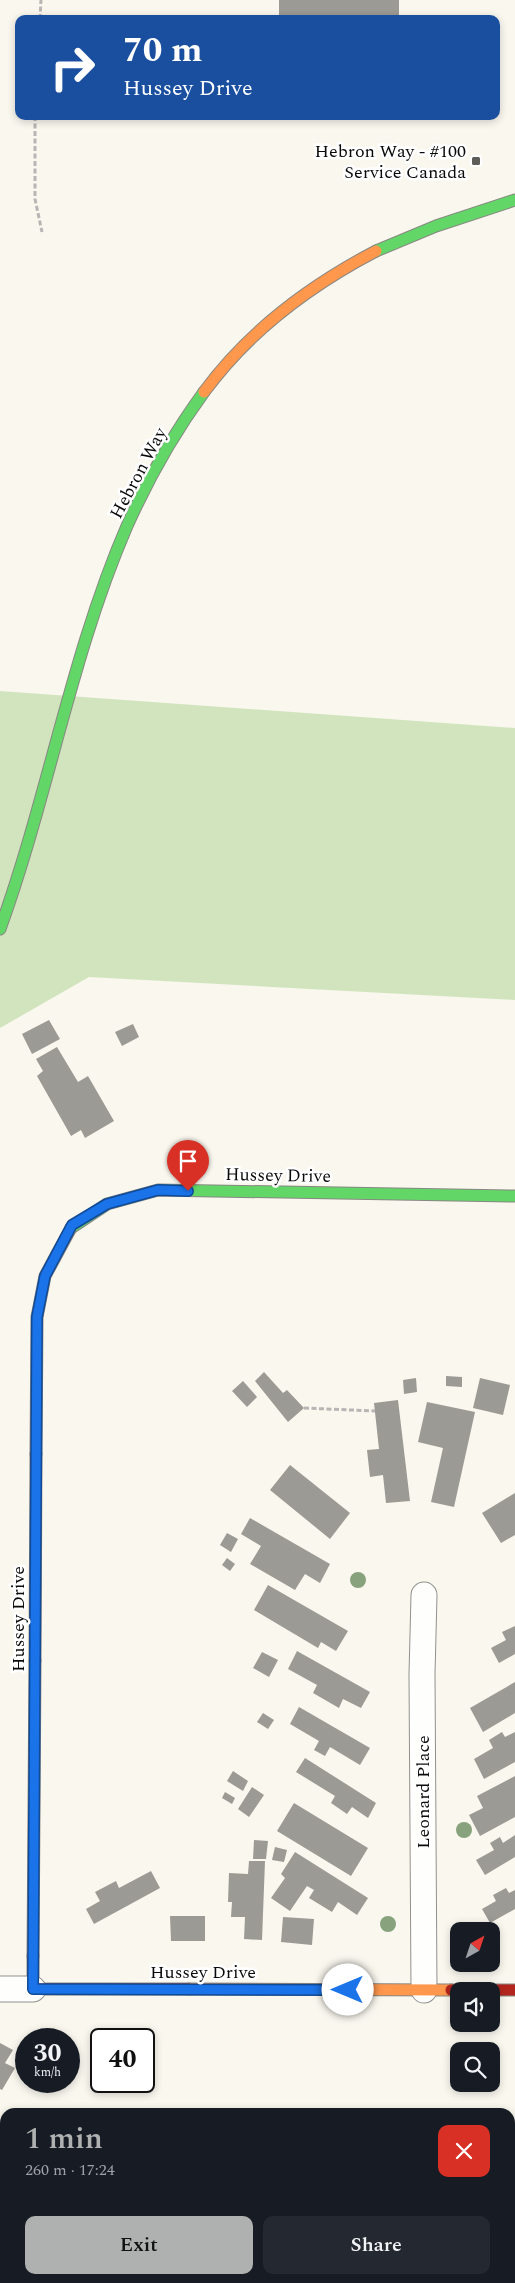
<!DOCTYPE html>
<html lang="en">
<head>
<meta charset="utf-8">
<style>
	:root { --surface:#171b24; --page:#242831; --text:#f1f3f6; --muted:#9ea1a6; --accent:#afb0b0 }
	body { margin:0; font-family:Spectral,serif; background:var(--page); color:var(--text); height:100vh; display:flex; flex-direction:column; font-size:19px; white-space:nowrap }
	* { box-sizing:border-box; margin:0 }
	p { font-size:16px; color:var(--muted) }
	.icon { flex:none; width:28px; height:28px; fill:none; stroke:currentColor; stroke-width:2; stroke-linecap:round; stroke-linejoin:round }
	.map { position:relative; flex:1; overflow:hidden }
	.sheet { position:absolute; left:0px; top:2108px; width:515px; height:176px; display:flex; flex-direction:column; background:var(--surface); border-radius:15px 15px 0 0; box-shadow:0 2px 8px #0003 }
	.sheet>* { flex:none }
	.hud { position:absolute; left:15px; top:15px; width:485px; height:105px; border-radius:10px; box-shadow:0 2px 8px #0003; background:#1a4fa0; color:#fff; overflow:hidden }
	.needle { width:32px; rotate:40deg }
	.fabs { position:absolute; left:450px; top:1922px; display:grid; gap:10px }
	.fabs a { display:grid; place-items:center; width:50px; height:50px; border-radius:10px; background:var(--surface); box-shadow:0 2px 8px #0003; font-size:25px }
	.speed { position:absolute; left:15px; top:2028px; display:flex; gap:10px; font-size:25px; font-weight:700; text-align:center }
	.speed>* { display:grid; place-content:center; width:65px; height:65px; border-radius:50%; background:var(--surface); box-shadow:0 2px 8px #0003; line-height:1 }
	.speed small { font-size:12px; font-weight:400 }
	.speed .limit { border:2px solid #111; border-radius:8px; background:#fff; color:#111 }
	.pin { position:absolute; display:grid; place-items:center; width:42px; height:42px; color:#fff; margin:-51px -21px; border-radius:50% 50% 50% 0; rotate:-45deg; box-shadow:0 0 5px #0007 }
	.pin .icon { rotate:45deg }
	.me { position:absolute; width:55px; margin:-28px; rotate:270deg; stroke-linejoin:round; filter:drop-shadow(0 0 4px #0008) }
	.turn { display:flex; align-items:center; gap:18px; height:105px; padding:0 25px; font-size:22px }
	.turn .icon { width:65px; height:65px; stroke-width:2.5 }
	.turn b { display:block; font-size:35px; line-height:42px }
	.round { display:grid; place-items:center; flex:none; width:52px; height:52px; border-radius:10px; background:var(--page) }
	.headline { display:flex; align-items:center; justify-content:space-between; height:85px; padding:0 25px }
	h1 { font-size:30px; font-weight:600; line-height:38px; color:var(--accent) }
	.cta { display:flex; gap:10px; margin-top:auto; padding:10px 25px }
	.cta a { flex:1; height:58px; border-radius:10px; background:var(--accent); color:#111; font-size:20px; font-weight:600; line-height:58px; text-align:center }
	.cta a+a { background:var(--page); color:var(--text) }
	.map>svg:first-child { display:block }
</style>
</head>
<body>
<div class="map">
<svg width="515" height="2283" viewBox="0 0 515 2283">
	<rect width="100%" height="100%" fill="#f9f7ee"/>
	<path fill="#e1edcf" d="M515,2147V2218H510V2148Z
		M0,2162H5V2279H16L13,2283H0Z"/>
	<path fill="#d1e4be" d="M0,691L515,728V1000L89,977L0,1028Z"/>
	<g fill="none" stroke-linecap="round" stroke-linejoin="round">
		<path stroke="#c7e1f1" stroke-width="10" d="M510,2197H515
			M0,2198H5"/>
	</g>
	<path fill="#9c9a94" d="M279,0H399V19H279Z
		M49,1020L60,1039L32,1054L22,1034Z
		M133,1024L139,1037L122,1046L115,1032Z
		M57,1047L78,1082L88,1076L114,1121L85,1138L81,1130L71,1136L37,1076L43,1071L36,1059Z
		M264,1372L283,1393L287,1390L304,1408L288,1422L255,1381Z
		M446,1376L462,1377V1387L446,1386Z
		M416,1378L417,1392L404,1394L403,1380Z
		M480,1378L510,1385L503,1415L473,1408Z
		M243,1381L257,1397L247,1407L232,1391Z
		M398,1400L410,1501L386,1503L383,1475L370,1477L367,1450L379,1449L374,1403Z
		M427,1402L475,1412L454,1507L431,1502L443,1448L418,1442Z
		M290,1465L350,1513L330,1539L270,1490Z
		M515,1493V1535L501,1543L482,1513Z
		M250,1518L330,1564L320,1583L305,1574L295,1590L250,1564L261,1546L241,1534Z
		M227,1533L238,1539L231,1552L220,1545Z
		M227,1558L235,1564L230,1571L222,1565Z
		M268,1585L348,1631L336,1651L321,1642L318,1648L254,1610Z
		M515,1626V1654L499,1663L491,1648L506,1640L502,1632Z
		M297,1651L370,1692L361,1708L343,1699L339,1708L313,1693L317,1685L288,1669Z
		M262,1652L278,1660L269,1677L253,1668Z
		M515,1682V1713L483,1732L470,1708Z
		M299,1707L370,1748L360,1765L330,1747L325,1756L314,1750L319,1741L290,1724Z
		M263,1713L274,1720L268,1729L257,1722Z
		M502,1732L505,1737L515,1732V1762L484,1779L474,1759L493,1748L489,1740Z
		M305,1758L376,1803L368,1818L352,1807L347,1814L331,1803L335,1796L296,1772Z
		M233,1771L248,1781L243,1791L227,1781Z
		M515,1776V1817L480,1836L469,1815L483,1808L477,1796Z
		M252,1787L264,1795L249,1817L238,1809Z
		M225,1792L235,1798L232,1804L222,1798Z
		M294,1803L368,1848L351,1876L277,1831Z
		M515,1835V1857L485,1875L476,1860L494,1850L490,1843L500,1837L503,1843Z
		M254,1840L268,1841L266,1859H253Z
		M275,1847L287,1850L284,1862L272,1860Z
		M295,1852L368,1898L357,1915L338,1902L332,1912L309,1898L314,1890L307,1886L290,1911L271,1898L285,1878L281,1874Z
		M249,1861H265L262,1940L244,1939L245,1917H231L232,1902H228L229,1873L248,1874Z
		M151,1871L160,1888L94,1924L86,1909L100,1901L95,1892L116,1881L119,1888Z
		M506,1888L509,1893L515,1890V1909L490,1923L482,1909L496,1901L493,1895Z
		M170,1916H205V1941H171Z
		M283,1917L314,1919L312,1945L281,1942Z
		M0,2043L13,2050L5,2063L15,2068L2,2090L0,2089Z"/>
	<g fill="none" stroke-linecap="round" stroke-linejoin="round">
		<g stroke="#92918d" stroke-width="27">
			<path id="street" d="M424,1595L422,1674L424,1990
				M0,1989H33"/>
		</g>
		<g stroke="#888783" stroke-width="13">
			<path id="fast" d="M376,251L436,226L515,200
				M0,929C48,797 71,655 127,526C148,479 174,433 204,392
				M71,1228L107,1204L158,1190L515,1196"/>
		</g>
		<g stroke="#888783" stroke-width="13">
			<path id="slow" d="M204,392C248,332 311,285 376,251
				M36,1454L37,1317L45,1276L71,1228
				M33,1956L35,1661
				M189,1989L451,1990"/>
		</g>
		<g stroke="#888783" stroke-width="13">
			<path id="jam" d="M35,1661L36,1454
				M33,1956V1989H189
				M451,1990H515"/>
		</g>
		<path stroke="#b7b6b5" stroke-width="3" stroke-dasharray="5 2.5" stroke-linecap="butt" d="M40,19L41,0
			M35,116V199L42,232
			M304,1408L375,1411
			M510,2212H515
			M0,2229L5,2228"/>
		<use href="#street" stroke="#fefefc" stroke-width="25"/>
		<use href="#fast" stroke="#63d668" stroke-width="11"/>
		<use href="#slow" stroke="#ff974d" stroke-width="11"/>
		<use href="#jam" stroke="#b3261e" stroke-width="11"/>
	</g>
	<g fill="#88a27d">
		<circle cx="358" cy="1580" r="8"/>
		<circle cx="464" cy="1830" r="8"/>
		<circle cx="388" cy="1924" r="8"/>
	</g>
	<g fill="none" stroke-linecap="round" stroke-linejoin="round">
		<g stroke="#114b97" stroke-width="12">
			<path id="route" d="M188,1191L158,1190L107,1204L72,1225L45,1276L37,1317L33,1989L348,1990"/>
		</g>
		<use href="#route" stroke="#1a73e8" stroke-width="9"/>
	</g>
	<rect fill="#5e5d5a" stroke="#fff" stroke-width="2" x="471" y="156" width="10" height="10" rx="2.5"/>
	<g text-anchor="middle" stroke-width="5" stroke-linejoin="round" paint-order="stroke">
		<g font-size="18" fill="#0a0a0a" stroke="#fff" text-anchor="end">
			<text x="466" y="157">Hebron Way - #100<tspan x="466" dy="21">Service Canada</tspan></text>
		</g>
		<g font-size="18" fill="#0a0a0a" stroke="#fff">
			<text transform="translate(138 473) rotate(-62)" y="6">Hebron Way</text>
			<text transform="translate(278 1175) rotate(1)" y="6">Hussey Drive</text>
			<text transform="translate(18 1619) rotate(-90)" y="6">Hussey Drive</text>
			<text transform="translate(423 1792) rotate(-90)" y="6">Leonard Place</text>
			<text x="203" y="1978">Hussey Drive</text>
		</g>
	</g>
</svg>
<div class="fabs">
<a><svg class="needle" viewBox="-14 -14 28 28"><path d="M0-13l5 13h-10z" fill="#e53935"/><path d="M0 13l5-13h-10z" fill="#9ea1a6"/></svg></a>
<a><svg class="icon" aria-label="sound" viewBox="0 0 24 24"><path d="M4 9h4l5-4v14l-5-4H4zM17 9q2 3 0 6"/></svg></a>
<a><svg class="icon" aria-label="search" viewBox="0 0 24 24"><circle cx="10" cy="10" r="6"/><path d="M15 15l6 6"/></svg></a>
</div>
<div class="speed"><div>30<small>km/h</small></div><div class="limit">40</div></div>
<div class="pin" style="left:188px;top:1191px;background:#d93025"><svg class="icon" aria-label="arrive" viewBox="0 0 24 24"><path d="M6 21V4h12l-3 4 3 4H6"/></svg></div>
<svg class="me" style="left:348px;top:1990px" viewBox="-20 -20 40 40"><circle r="19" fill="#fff"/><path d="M0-13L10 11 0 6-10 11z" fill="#1a73e8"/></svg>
<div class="hud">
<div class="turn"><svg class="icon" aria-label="right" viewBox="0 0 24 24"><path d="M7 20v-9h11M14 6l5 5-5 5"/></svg><div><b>70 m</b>Hussey Drive</div></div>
</div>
<section class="sheet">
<div class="headline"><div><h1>1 min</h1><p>260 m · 17:24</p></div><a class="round" style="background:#d93025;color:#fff"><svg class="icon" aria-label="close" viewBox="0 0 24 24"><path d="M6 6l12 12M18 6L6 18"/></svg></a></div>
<div class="cta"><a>Exit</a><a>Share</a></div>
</section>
</div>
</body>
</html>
